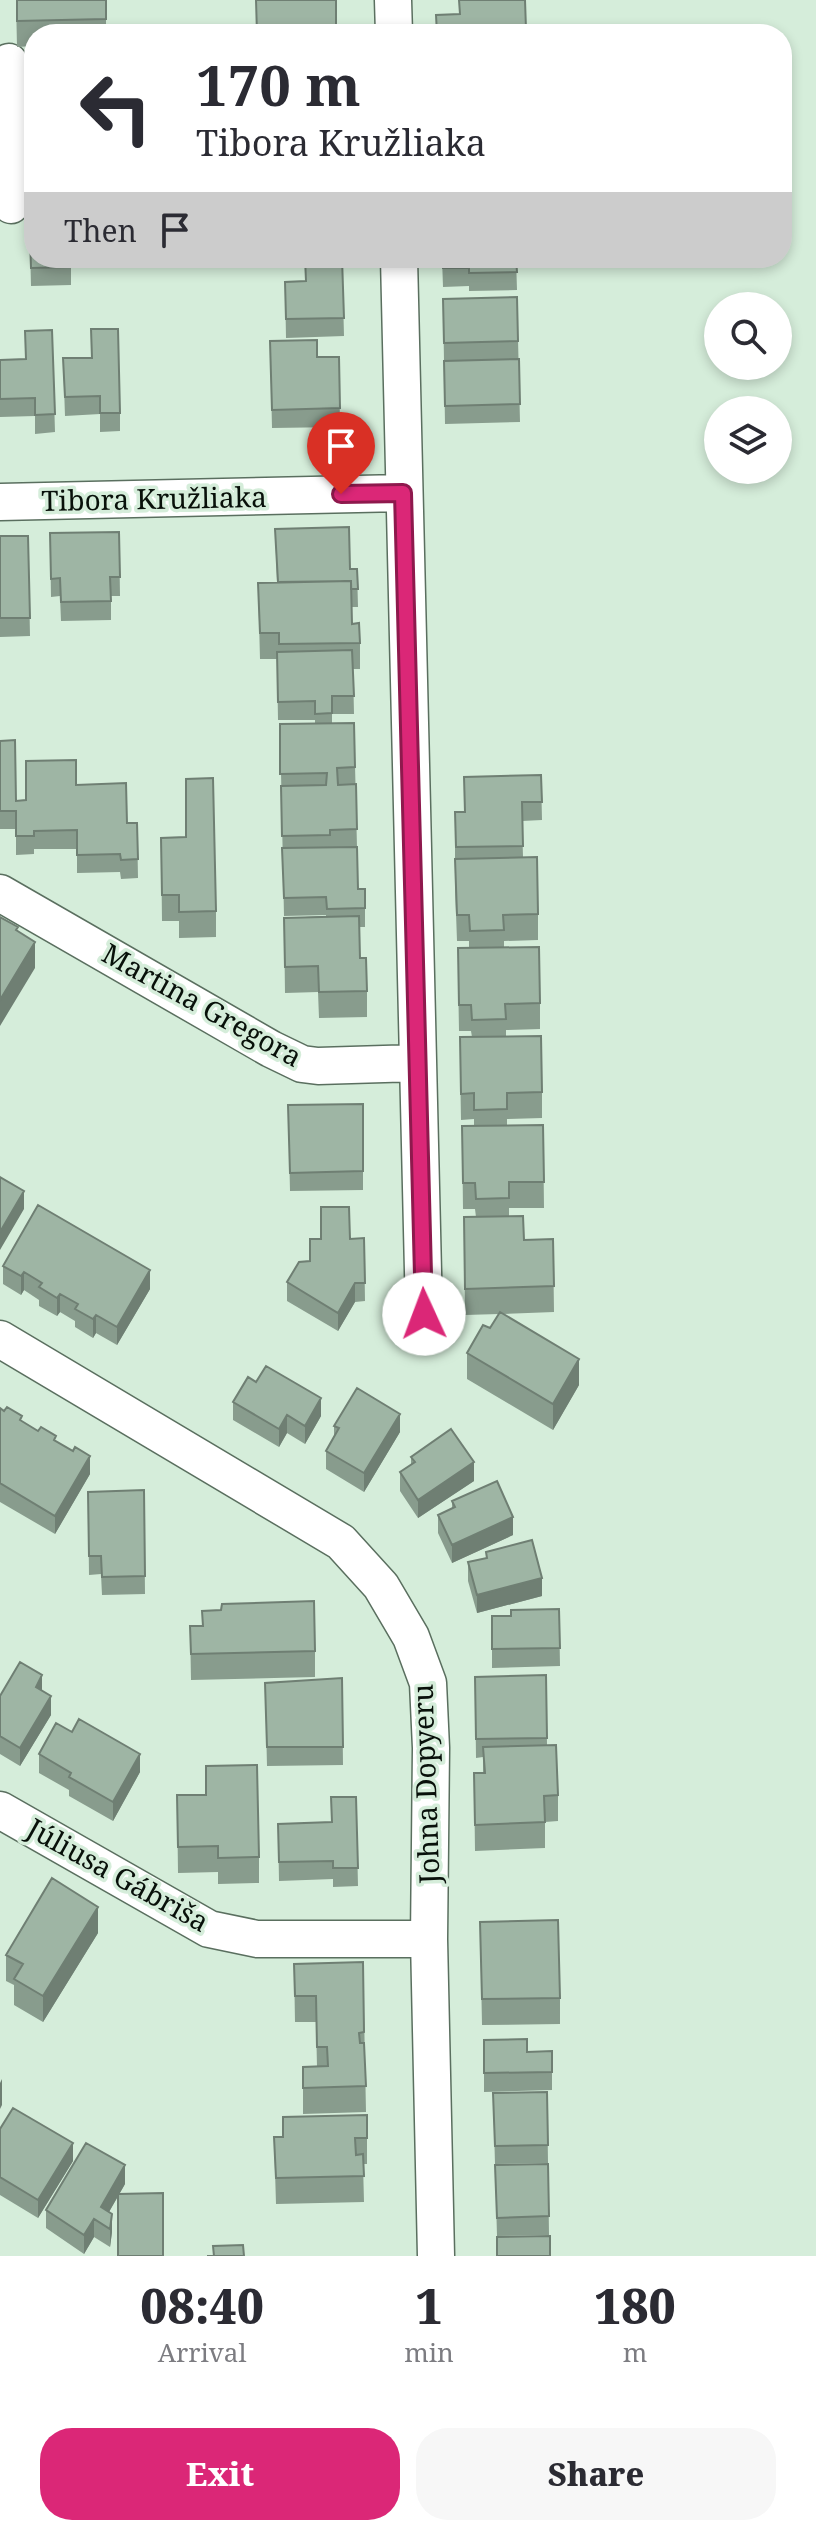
<!DOCTYPE html>
<html lang="en">
<head>
<meta charset="utf-8">
<style>
	:root { --surface:#fff; --page:#f7f7f7; --text:#2b2b33; --muted:#7c7c81; --accent:#db2777 }
	body { margin:0; font-family:"Noto Serif",serif; background:var(--page); color:var(--text); height:100vh; display:flex; flex-direction:column; font-size:30px; white-space:nowrap }
	* { box-sizing:border-box; margin:0 }
	p { font-size:26px; color:var(--muted) }
	.icon { flex:none; width:44px; height:44px; fill:none; stroke:currentColor; stroke-width:2; stroke-linecap:round; stroke-linejoin:round }
	.map { position:relative; height:2256px; overflow:hidden }
	.drawer { display:flex; flex-direction:column; background:var(--surface); flex:1 }
	.drawer>* { flex:none }
	.guide { position:absolute; left:24px; top:24px; width:768px; height:244px; border-radius:32px; box-shadow:0 4px 12px #0003; background:#fff; color:var(--text); overflow:hidden }
	.controls { position:absolute; left:704px; top:292px; display:grid; gap:16px }
	.controls a { display:grid; place-items:center; width:88px; height:88px; border-radius:50%; background:var(--surface); box-shadow:0 4px 12px #0003; font-size:40px }
	.pin { position:absolute; display:grid; place-items:center; width:68px; height:68px; color:#fff; margin:-82px -34px; border-radius:50% 50% 50% 0; rotate:-45deg; box-shadow:0 0 8px #0007 }
	.pin .icon { rotate:45deg }
	.me { position:absolute; width:88px; margin:-44px; rotate:358deg; stroke-linejoin:round; filter:drop-shadow(0 0 6px #0008) }
	.turn { display:flex; align-items:center; gap:28px; height:168px; padding:0 40px; font-size:36px }
	.turn .icon { width:104px; height:104px; stroke-width:2.5 }
	.turn b { display:block; font-size:56px; line-height:68px }
	.then { display:flex; align-items:center; height:76px; padding:0 40px; background:#0003; gap:16px; font-size:30px }
	.eta { display:flex; justify-content:space-evenly; align-items:center; height:136px; text-align:center }
	.eta b { font-size:48px; font-weight:800; line-height:56px }
	.button { display:flex; gap:16px; margin-top:auto; padding:16px 40px }
	.button a { flex:1; height:92px; border-radius:32px; background:var(--accent); color:#fff; font-size:32px; font-weight:800; line-height:92px; text-align:center }
	.button a+a { background:var(--page); color:var(--text) }
	.map>svg:first-child { display:block }
</style>
</head>
<body>
<div class="map">
<svg width="816" height="2256" viewBox="0 0 816 2256">
	<rect width="100%" height="100%" fill="#d5edda"/>
	<g fill="none" stroke-linecap="round" stroke-linejoin="round">
		<g stroke="#5a6f5f" stroke-width="39">
			<path id="minor" d="M393,0L394,34
				M9,62L11,205
				M399,258L424,1314
				M0,502L403,493
				M0,893L271,1049L302,1064L318,1066L417,1063
				M0,1339L341,1542L381,1586L411,1637L428,1683L431,1748L429,1939L436,2256
				M0,1810L209,1929L257,1939H429"/>
		</g>
		<use href="#minor" stroke="#fff" stroke-width="36"/>
	</g>
	<path fill="#889c8d" d="M16,0H106V34H34V46L17,47Z
		M525,0L526,34H436V15L459,14Z
		M29,207L71,258V285L31,286Z
		M342,258L344,336L286,338L285,282L305,281Z
		M442,258H516L517,290L469,291V286L443,287Z
		M517,297L520,422L445,424L443,299Z
		M52,330L55,432L35,434V416L0,417V360L25,359Z
		M270,341L317,357H339L340,427L272,428Z
		M63,358L120,413V431L100,432V414L65,416Z
		M275,529L350,569H357L358,607H352V624L360,643V669H353L354,714H332V723H354L358,889H365V927H359L360,958L367,991V1017L319,1018L318,992L285,993L284,918L326,916V915L284,916L280,724H315V720H278L277,659H260L258,583L277,582Z
		M119,532L120,596H111V620L61,621L60,596L51,597L50,533Z
		M0,536H28L30,636L0,637Z
		M0,741L16,801L26,800L76,785L127,823H137L138,878L121,879L120,872L77,873V849H34V854L16,855V829H0Z
		M541,775L542,820L522,821L523,857L538,914V940L504,941V947L540,1003V1029L506,1030V1037L542,1092V1118L507,1119V1125H543L544,1208H509V1216L524,1240L553,1239L554,1312L503,1314L579,1385L553,1430L467,1379V1353L490,1328L499,1314L465,1315L464,1217H476L475,1209H463L462,1126H474V1119L461,1120L460,1063L472,1037L471,1031H459L458,974L469,948V941H457L455,885V812H465Z
		M161,838L216,911V937L179,938V921H162Z
		M363,1104V1190L290,1191L288,1105Z
		M364,1238L365,1301L355,1302L338,1331L287,1301V1282L310,1261L350,1239Z
		M3,1266L150,1289L117,1345L96,1333L93,1338L75,1327V1321L60,1312L57,1316L39,1306V1300L24,1290L21,1295L3,1284Z
		M233,1402L321,1416L305,1444L287,1433L279,1447L233,1420Z
		M0,1408L56,1442L90,1474L55,1534L0,1502Z
		M334,1426L400,1432L364,1492L326,1469V1451L334,1436Z
		M411,1457L474,1481L418,1518L400,1491V1472L411,1465Z
		M144,1490L145,1594L102,1595L101,1574L89,1575L88,1492Z
		M452,1501L513,1535L452,1563L438,1533V1515L452,1508Z
		M486,1552L542,1596L477,1613L468,1581V1562L486,1558Z
		M559,1609L560,1666L492,1668V1616H511Z
		M202,1611L315,1651V1677L191,1680L190,1626H202Z
		M546,1675L547,1745L558,1795V1821L545,1822V1848L475,1851L474,1773H483V1757L476,1758L475,1677Z
		M342,1678L343,1765L267,1766L265,1683Z
		M42,1691L51,1715L20,1766L0,1754V1696Z
		M39,1754L140,1772L113,1821L69,1796V1790L39,1773Z
		M177,1795L259,1857V1883L218,1884V1872L178,1873Z
		M356,1797L358,1886L333,1887V1879L279,1881L278,1824L332,1822Z
		M480,1922L560,1998V2024L482,2025Z
		M98,1933L43,2022L14,2005V1985L6,1981V1955Z
		M363,1962L366,2112L303,2114V2067H317L316,2022H295L294,1964Z
		M484,2040L527,2052L552,2051V2090L484,2092Z
		M547,2092L548,2163L495,2164L493,2093Z
		M367,2115V2164H363L364,2202L276,2204L274,2137H283Z
		M0,2129L73,2161L38,2218L0,2195Z
		M548,2164L549,2235L497,2236L495,2165Z
		M125,2184L109,2212L112,2232L110,2247L94,2237L84,2254L46,2228V2210Z"/>
	<path fill="#6f7f73" d="M35,942V968L0,1026V1000Z
		M24,1191V1209L0,1250V1232Z
		M150,1270V1289L117,1345V1327Z
		M24,1272V1290L21,1295V1276Z
		M355,1283V1302L338,1331V1313Z
		M60,1294V1312L57,1316V1298Z
		M96,1315V1333L93,1338V1319Z
		M579,1359V1385L553,1430V1404Z
		M321,1398V1416L305,1444V1426Z
		M400,1414V1432L364,1492V1473Z
		M287,1415V1433L279,1447V1429Z
		M90,1456V1474L55,1534V1516Z
		M474,1462V1481L418,1518V1500Z
		M513,1517V1535L452,1563V1545Z
		M542,1578V1596L477,1613V1595Z
		M42,1675V1693L36,1687Z
		M51,1696V1715L20,1766V1748Z
		M140,1754V1772L113,1821V1802Z
		M98,1907V1933L43,2022V1996Z
		M2,2079V2105L0,2109V2083Z
		M73,2143V2161L38,2218V2200Z
		M125,2165V2184L102,2224L101,2207Z
		M112,2214V2232L110,2247V2229Z
		M94,2219V2237L84,2254V2235Z"/>
	<path fill="#9eb5a4" stroke="#6f7f73" stroke-width="2" d="M17,0H106V19L17,21Z
		M256,0H336V34H257Z
		M459,0H525L526,29H510L509,34H437L436,15L460,14Z
		M29,207H34V258H71V267L31,268Z
		M305,258H342L344,318L286,319L285,282L306,281Z
		M443,258H516L517,272L469,273V268H443Z
		M517,297L518,341L444,343L443,299Z
		M91,329H118L120,413H100V396L65,397L63,358H92Z
		M52,330L55,414L35,415V398L0,399V360L26,359L25,331Z
		M317,340V357H339L340,408L272,410L270,341Z
		M519,359L520,404L445,406L444,361Z
		M349,527L350,569H357L358,589H351V581L278,582L275,529Z
		M119,532L120,577H110L111,601L61,602L60,578L51,579L50,533Z
		M0,536H28L30,618H0Z
		M351,581L352,624L359,623L360,643L279,644V633H260L258,583Z
		M352,650L354,696H332V713L315,714V701L278,702L277,652Z
		M354,723L355,767L337,768L338,785L356,784L357,829L330,830V835L282,836L281,786L326,785L327,773L280,774V724Z
		M15,740L16,801L26,800V761L76,760V785L126,783L127,823H137L138,859L121,860L120,854L77,855V830L34,831V836H16V811H0V741Z
		M541,775L542,802H522L523,846L456,847L455,812H465L464,777Z
		M213,778L216,911L179,912V895H162L161,838L186,837V779Z
		M357,847L358,889H365V908L327,909L326,897L284,898L282,848Z
		M537,857L538,914L503,915L504,930L470,931L469,915H457L455,859Z
		M359,916L360,958H366L367,991L319,992L318,966L285,967L284,918Z
		M0,917L18,927L16,930L35,942L0,1000Z
		M539,947L540,1003L505,1004L506,1019L472,1020L471,1005H459L458,948Z
		M541,1036L542,1092L507,1093V1109L474,1110V1093L461,1094L460,1037Z
		M363,1104V1171L290,1173L288,1105Z
		M543,1125L544,1182H509V1198L476,1199L475,1183H463L462,1126Z
		M0,1177L24,1191L0,1232Z
		M38,1205L150,1270L117,1327L96,1315L93,1319L75,1309L78,1304L60,1294L57,1298L39,1287L42,1283L24,1272L21,1276L3,1266Z
		M321,1207H349L350,1239L364,1238L365,1283H355L338,1313L287,1282L299,1262L310,1261V1239H321Z
		M523,1216L524,1240L553,1239L554,1286L465,1289L464,1217Z
		M500,1312L579,1359L553,1404L467,1353L483,1325L490,1328Z
		M266,1366L321,1398L305,1426L287,1415L279,1429L233,1402L248,1377L256,1382Z
		M357,1388L400,1414L364,1473L326,1451L339,1428L334,1426Z
		M7,1407L22,1416L20,1420L38,1431L41,1427L56,1436L54,1440L73,1451L75,1447L90,1456L55,1516L0,1483V1408L4,1411Z
		M451,1429L474,1462L418,1500L400,1472L415,1462L411,1457Z
		M497,1481L513,1517L452,1545L438,1515L455,1507L452,1501Z
		M144,1490L145,1576L102,1577L101,1556H89L88,1492Z
		M532,1540L542,1578L477,1595L468,1562L487,1558L486,1552Z
		M314,1601L315,1651L191,1654L190,1626H203L202,1611L221,1610L222,1604Z
		M559,1609L560,1648L492,1649V1616H511V1610Z
		M20,1662L42,1675L36,1687L51,1696L20,1748L0,1736V1696Z
		M546,1675L547,1738L476,1739L475,1677Z
		M342,1678L343,1747H267L265,1683Z
		M79,1719L140,1754L113,1802L69,1777L71,1773L39,1754L56,1723L72,1732Z
		M556,1745L558,1795L544,1796L545,1822L475,1825L474,1773H485L483,1747Z
		M257,1765L259,1857L218,1858V1846L178,1847L177,1795H206V1766Z
		M331,1797H356L358,1868H333V1861L279,1862L278,1824L332,1822Z
		M52,1878L98,1907L43,1996L14,1979L23,1964L6,1955Z
		M558,1920L560,1998L482,1999L480,1922Z
		M363,1962L364,2032L359,2033L360,2043H364L366,2086L303,2088V2067L328,2066L327,2047H317L316,1996H295L294,1964Z
		M527,2039V2052L552,2051V2072L484,2073V2040Z
		M547,2092L548,2145L495,2146L493,2093Z
		M13,2108L73,2143L38,2200L0,2177V2129Z
		M367,2115V2138H355L356,2155L363,2154L364,2176L276,2178L274,2137H283V2117Z
		M86,2143L125,2165L101,2207L112,2214L110,2229L94,2219L84,2235L46,2210Z
		M548,2164L549,2216L497,2218L495,2165Z
		M163,2193V2256H118V2194Z
		M550,2236V2256H497V2237Z
		M243,2245L244,2256H207H214L213,2246Z"/>
	<g fill="none" stroke-linecap="round" stroke-linejoin="round">
		<g stroke="#8e194d" stroke-width="20">
			<path id="route" d="M341,494L403,493L424,1314"/>
		</g>
		<use href="#route" stroke="#db2777" stroke-width="14"/>
	</g>
	<g text-anchor="middle" stroke-width="7" stroke-linejoin="round" paint-order="stroke">
		<g font-size="28" fill="#08100a" stroke="#d5edda">
			<text transform="translate(154 499) rotate(-1)" y="10">Tibora Kružliaka</text>
			<text transform="translate(202 1005) rotate(29)" y="10">Martina Gregora</text>
			<text transform="translate(426 1784) rotate(-92)" y="10">Johna Dopyeru</text>
			<text transform="translate(118 1875) rotate(29)" y="10">Júliusa Gábriša</text>
		</g>
	</g>
</svg>
<div class="controls">
<a><svg class="icon" aria-label="search" viewBox="0 0 24 24"><circle cx="10" cy="10" r="6"/><path d="M15 15l6 6"/></svg></a>
<a><svg class="icon" aria-label="layers" viewBox="0 0 24 24"><path d="M12 4l9 5-9 5-9-5zM3 14l9 5 9-5"/></svg></a>
</div>
<div class="pin" style="left:341px;top:494px;background:#d93025"><svg class="icon" aria-label="arrive" viewBox="0 0 24 24"><path d="M6 21V4h12l-3 4 3 4H6"/></svg></div>
<svg class="me" style="left:424px;top:1314px" viewBox="-20 -20 40 40"><circle r="19" fill="#fff"/><path d="M0-13L10 11 0 6-10 11z" fill="#db2777"/></svg>
<div class="guide">
<div class="turn"><svg class="icon" aria-label="left" viewBox="0 0 24 24"><path d="M17 20v-9H6M10 6l-5 5 5 5"/></svg><div><b>170 m</b>Tibora Kružliaka</div></div>
<div class="then">Then<svg class="icon" aria-label="arrive" viewBox="0 0 24 24"><path d="M6 21V4h12l-3 4 3 4H6"/></svg></div>
</div>
</div>
<section class="drawer">
<div class="eta">
<div><b>08:40</b><p>Arrival</p></div>
<div><b>1</b><p>min</p></div>
<div><b>180</b><p>m</p></div>
</div>
<div class="button"><a>Exit</a><a>Share</a></div>
</section>
</body>
</html>
